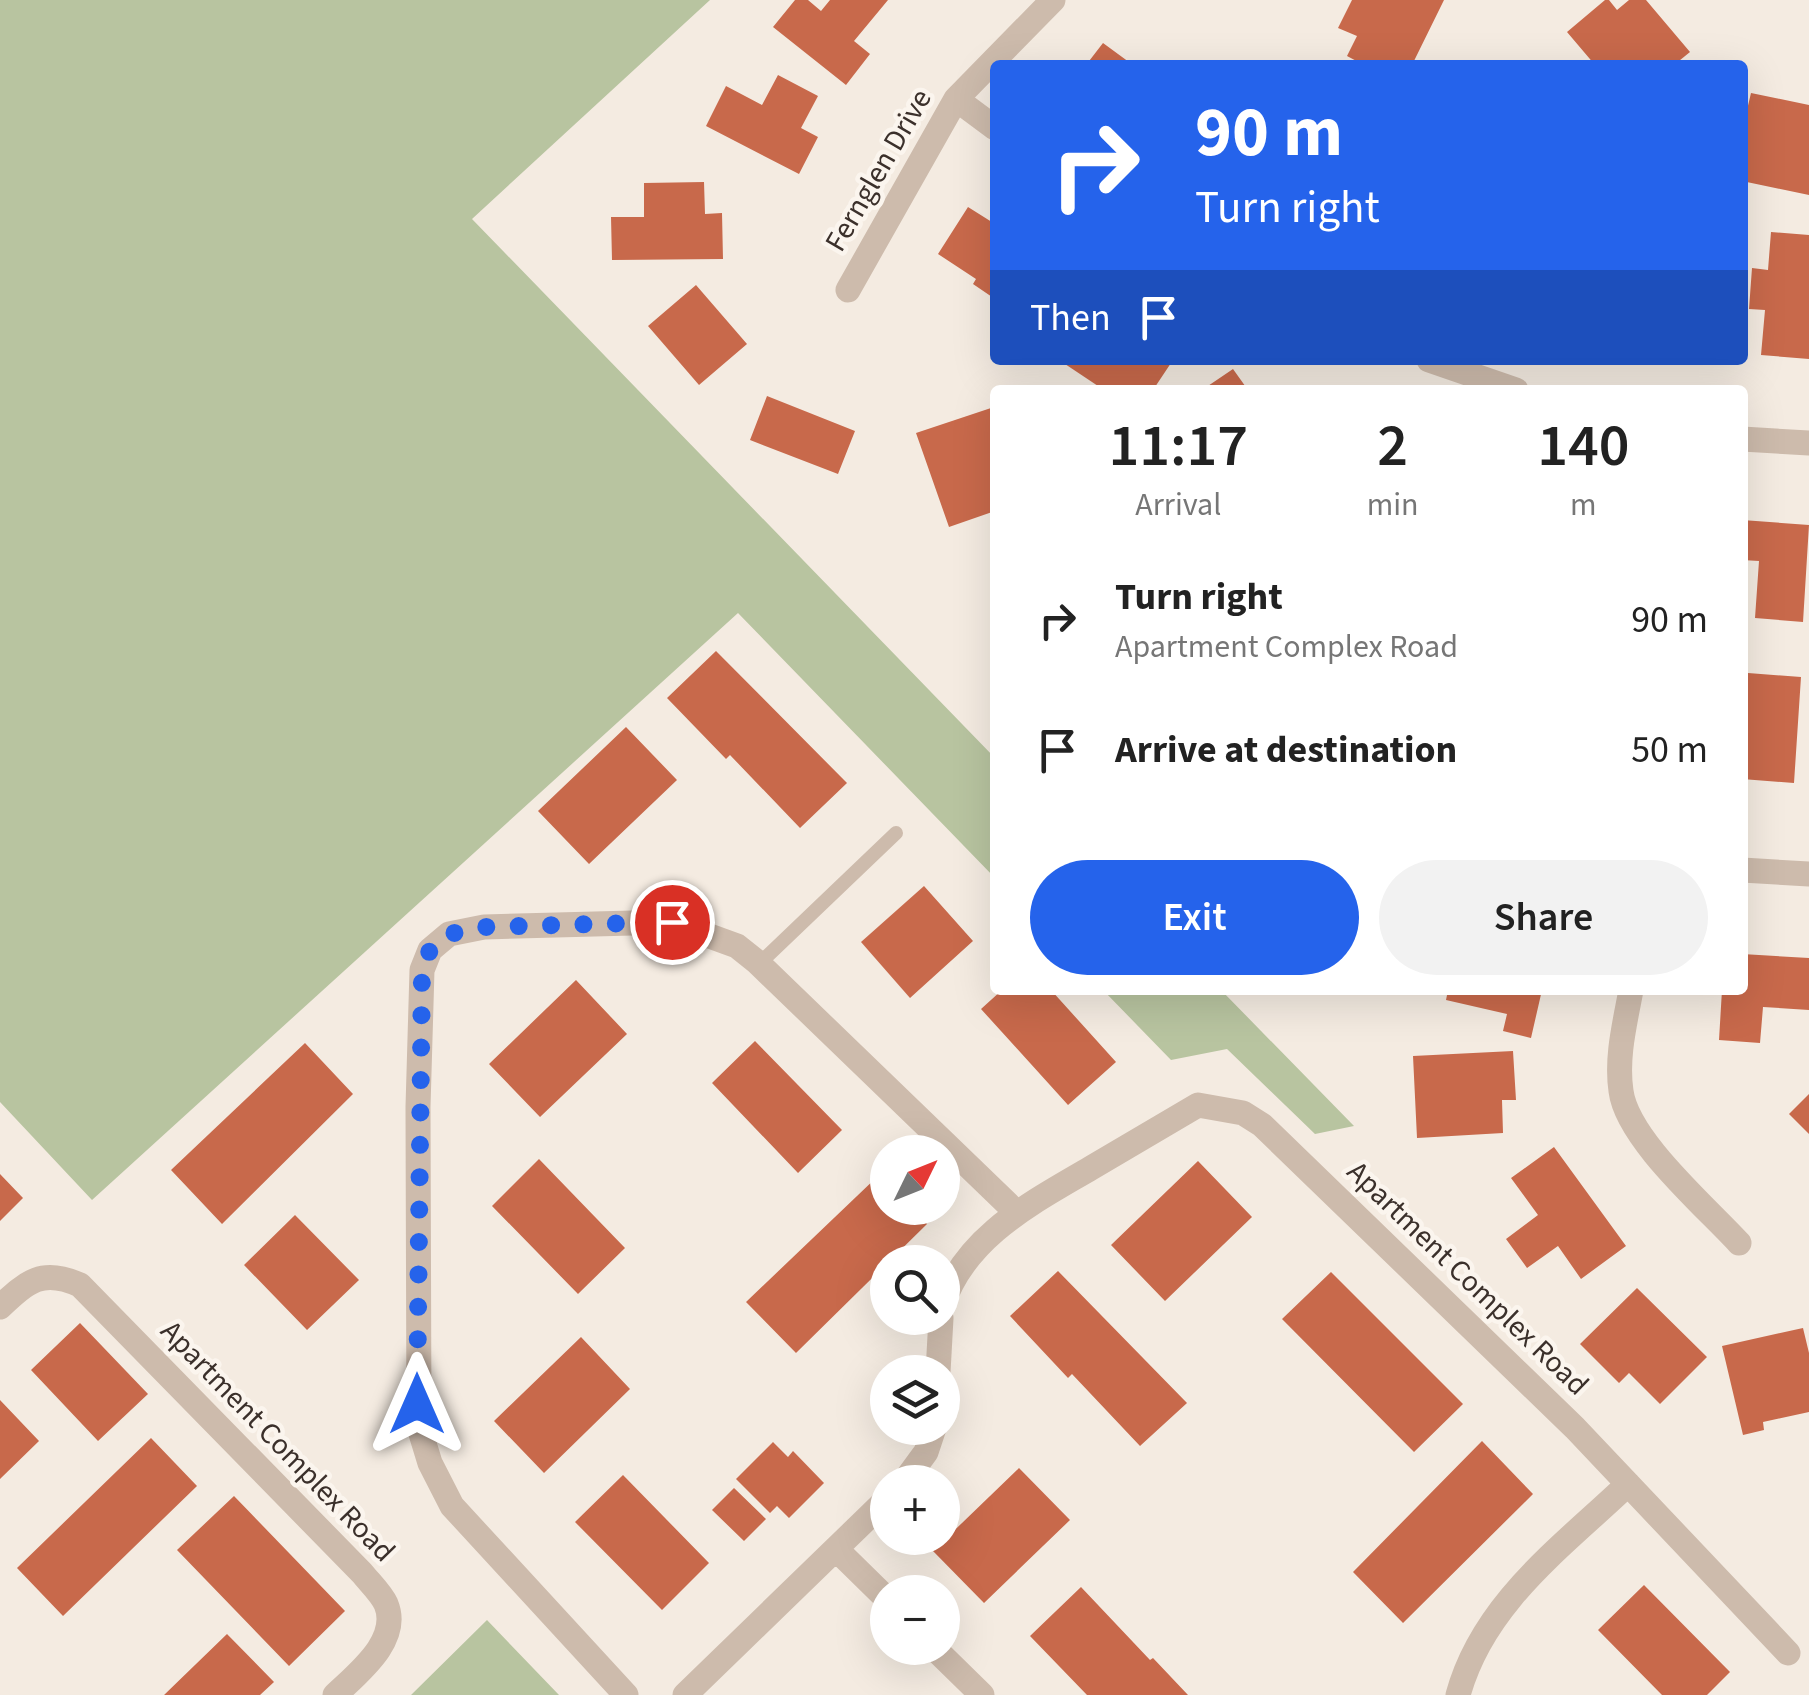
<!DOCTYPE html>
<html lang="en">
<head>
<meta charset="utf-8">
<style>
	:root { --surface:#fff; --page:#f2f2f2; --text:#222; --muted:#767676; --accent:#2563eb }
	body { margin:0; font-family:"Source Sans 3",sans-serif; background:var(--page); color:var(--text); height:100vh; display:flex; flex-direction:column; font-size:38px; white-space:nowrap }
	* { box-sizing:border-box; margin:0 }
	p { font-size:32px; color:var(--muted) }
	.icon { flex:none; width:55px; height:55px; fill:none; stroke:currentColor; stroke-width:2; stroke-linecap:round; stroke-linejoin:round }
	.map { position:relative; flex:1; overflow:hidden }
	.panel { position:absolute; left:990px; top:385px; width:758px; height:610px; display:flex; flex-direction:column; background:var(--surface); border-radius:10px; box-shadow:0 10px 40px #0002 }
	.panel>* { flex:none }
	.guide { position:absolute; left:990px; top:60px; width:758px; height:305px; border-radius:10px; box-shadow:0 10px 40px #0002; background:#2563eb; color:#fff; overflow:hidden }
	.needle { width:65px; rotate:47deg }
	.buttons { position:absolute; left:870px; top:1135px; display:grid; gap:20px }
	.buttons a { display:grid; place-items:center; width:90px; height:90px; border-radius:50%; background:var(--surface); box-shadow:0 10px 40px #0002; font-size:50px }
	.pin { position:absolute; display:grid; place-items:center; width:85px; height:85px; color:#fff; margin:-42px; border:5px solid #fff; border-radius:50%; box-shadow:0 2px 10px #0007 }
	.me { position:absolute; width:110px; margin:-55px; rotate:0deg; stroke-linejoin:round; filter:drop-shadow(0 0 8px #0008) }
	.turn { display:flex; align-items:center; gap:35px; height:210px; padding:0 40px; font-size:45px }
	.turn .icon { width:130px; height:130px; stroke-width:2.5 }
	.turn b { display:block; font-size:70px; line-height:85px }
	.then { display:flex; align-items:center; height:95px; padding:0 40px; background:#0003; gap:20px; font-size:38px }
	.eta { display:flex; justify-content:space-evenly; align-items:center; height:170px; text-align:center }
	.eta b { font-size:60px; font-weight:600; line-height:70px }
	.button { display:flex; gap:20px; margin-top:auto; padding:20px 40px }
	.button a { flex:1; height:115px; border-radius:60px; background:var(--accent); color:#fff; font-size:40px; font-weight:600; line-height:115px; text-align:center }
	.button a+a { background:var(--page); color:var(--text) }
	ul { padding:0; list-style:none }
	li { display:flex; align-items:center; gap:30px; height:130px; padding:0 40px }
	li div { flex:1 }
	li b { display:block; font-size:38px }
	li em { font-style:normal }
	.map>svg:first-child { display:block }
</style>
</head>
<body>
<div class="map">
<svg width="1809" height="1695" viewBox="0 0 1809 1695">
	<rect width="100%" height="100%" fill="#f4ebe1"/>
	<path fill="#b8c4a0" d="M0,0H710L472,219L995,758V878L738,613L92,1200L0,1102Z
		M1103,990H1221L1354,1126L1315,1134L1227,1049L1171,1060Z
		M487,1620L559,1695H411Z"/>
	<path fill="#c8694b" d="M795,0H808L821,11L830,0H888L854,41L870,54L846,85L773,27Z
		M1352,0H1444L1412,65H1364L1347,56L1357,36L1338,28Z
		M1605,0H1609L1617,10L1629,0H1646L1690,52L1674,65H1595L1567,32Z
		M1103,43L1133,65H1086Z
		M778,75L818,96L801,128L818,137L799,174L706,126L726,86L762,105Z
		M1751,93L1809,105V195L1742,181V131Z
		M704,182L705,214L722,213L723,259L612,260L611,217H644V183Z
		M968,207L995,224V299L973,284L976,279L938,254Z
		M1771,232L1809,235V359L1761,355L1765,310L1749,309L1752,268L1768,270Z
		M696,285L747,344L699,385L648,326Z
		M1068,360H1173L1153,390H1104L1065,364Z
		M1233,369L1248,390H1202Z
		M767,396L855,431L838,474L750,440Z
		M994,407L995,511L949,527L916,433Z
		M1742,520L1809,525L1803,622L1755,618L1759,561L1742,560Z
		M716,651L847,783L800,828L730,755L726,759L667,698Z
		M1748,673L1801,677L1794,783L1742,779V697H1746Z
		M626,727L677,780L589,864L538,811Z
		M924,886L973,941L910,998L861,942Z
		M1742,954L1809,958V1010L1763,1007L1760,1043L1719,1040L1722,990H1742Z
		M576,980L627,1034L540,1117L489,1064Z
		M1002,990H1051L1116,1062L1068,1105L981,1009Z
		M1448,990H1542L1531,1038L1503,1031L1507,1014L1446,1000Z
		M755,1041L842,1130L798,1173L712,1083Z
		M305,1043L353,1094L222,1224L171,1170Z
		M1513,1051L1516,1100H1502L1503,1133L1417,1138L1413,1056Z
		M1809,1094V1134L1789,1114Z
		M1554,1147L1626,1246L1581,1279L1558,1246L1527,1268L1506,1239L1538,1215L1511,1178Z
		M539,1159L625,1248L578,1294L492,1206Z
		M1198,1161L1252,1217L1165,1301L1111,1245Z
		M0,1174L23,1198L0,1221Z
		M879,1175L888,1183V1208H911L927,1224L796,1353L746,1302Z
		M295,1215L359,1280L307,1330L244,1265Z
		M1058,1271L1187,1403L1140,1446L1072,1374L1068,1378L1010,1316Z
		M1331,1272L1463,1404L1414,1452L1282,1319Z
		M1637,1288L1707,1357L1660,1404L1629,1373L1619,1383L1580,1344Z
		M80,1323L148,1394L98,1441L31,1370Z
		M1803,1328L1809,1353V1412L1763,1422L1764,1430L1743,1435L1722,1346Z
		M581,1337L630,1389L544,1473L494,1421Z
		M0,1400L39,1441L0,1479Z
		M151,1438L197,1486L63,1616L17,1568Z
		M1482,1441L1533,1494L1403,1623L1353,1572Z
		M773,1442L788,1457L793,1451L824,1483L789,1518L777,1506L770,1513L736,1479Z
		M1019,1468L1070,1520L984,1603L933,1551Z
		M623,1475L709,1563L662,1610L575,1522Z
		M734,1488L766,1519L744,1541L712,1510Z
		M234,1496L345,1611L289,1666L177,1550Z
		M1644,1585L1730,1672L1707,1695H1662L1598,1630Z
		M1081,1587L1150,1660L1153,1658L1188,1695H1087L1030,1636Z
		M227,1634L274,1682L260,1695H164Z"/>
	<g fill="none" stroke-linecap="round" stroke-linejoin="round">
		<path stroke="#cdbbac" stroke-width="14" d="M759,964L896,833"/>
		<path stroke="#cdbbac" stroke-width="25" d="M956,99L995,128
			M848,290L956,99L1053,0
			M1429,360L1516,390
			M1742,439L1809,443
			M1742,870L1809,874
			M1631,990C1625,1023 1616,1057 1621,1091C1627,1139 1705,1206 1739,1243
			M942,1306C965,1236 1032,1203 1091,1168C1127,1147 1163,1126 1198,1105L1243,1113L1262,1125L1575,1428L1788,1653
			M0,1307C28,1281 42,1268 80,1285L362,1573C370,1583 381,1593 386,1604C401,1640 358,1673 335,1695
			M938,1372L941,1318
			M904,1482L926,1452L934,1428
			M836,1549L888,1600
			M934,1648L982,1695
			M626,1695L452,1506L430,1463L419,1427L418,1107L422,970L430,950L449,934L484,927L671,922L737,946L757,962L1016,1212
			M685,1695L888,1498
			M1458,1695C1483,1603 1562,1547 1628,1484"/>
	</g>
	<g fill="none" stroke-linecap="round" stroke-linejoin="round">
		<path stroke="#2563eb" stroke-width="18" stroke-dasharray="0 32.4" d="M417,1404L422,970L430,950L449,934L484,927L672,922"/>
	</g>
	<g text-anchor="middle" stroke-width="9" stroke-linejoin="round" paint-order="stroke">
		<g font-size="30" fill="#3b302b" stroke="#fbf5ee">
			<text transform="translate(878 170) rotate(-60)" y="10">Fernglen Drive</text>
			<text transform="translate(1468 1278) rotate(44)" y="10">Apartment Complex Road</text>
			<text transform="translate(278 1441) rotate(46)" y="10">Apartment Complex Road</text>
		</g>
	</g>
</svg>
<div class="buttons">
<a><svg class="needle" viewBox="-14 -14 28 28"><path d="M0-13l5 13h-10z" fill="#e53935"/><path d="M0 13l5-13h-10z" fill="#767676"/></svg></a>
<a><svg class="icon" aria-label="search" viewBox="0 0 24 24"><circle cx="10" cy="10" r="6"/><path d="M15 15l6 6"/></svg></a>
<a><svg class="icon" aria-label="layers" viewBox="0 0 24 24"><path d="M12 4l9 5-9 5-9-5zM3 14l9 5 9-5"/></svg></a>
<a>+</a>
<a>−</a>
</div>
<div class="pin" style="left:672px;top:922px;background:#d93025"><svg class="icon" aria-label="arrive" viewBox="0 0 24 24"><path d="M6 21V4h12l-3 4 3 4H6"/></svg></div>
<svg class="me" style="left:417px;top:1404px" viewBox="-20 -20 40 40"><path d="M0-17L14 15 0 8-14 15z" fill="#2563eb" stroke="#fff" stroke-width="4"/></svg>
<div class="guide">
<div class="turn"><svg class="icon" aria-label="right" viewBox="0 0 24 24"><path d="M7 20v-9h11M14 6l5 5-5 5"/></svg><div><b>90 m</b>Turn right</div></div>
<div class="then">Then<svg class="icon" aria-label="arrive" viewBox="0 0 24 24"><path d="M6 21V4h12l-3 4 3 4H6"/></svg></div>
</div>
<section class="panel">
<div class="eta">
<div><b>11:17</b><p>Arrival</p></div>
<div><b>2</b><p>min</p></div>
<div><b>140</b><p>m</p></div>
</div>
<ul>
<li><svg class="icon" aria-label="right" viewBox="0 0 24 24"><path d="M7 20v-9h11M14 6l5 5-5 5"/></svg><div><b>Turn right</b><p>Apartment Complex Road</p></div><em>90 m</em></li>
<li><svg class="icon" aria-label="arrive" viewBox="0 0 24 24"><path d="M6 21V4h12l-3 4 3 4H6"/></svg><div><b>Arrive at destination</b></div><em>50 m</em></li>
</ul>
<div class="button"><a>Exit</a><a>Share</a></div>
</section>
</div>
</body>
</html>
